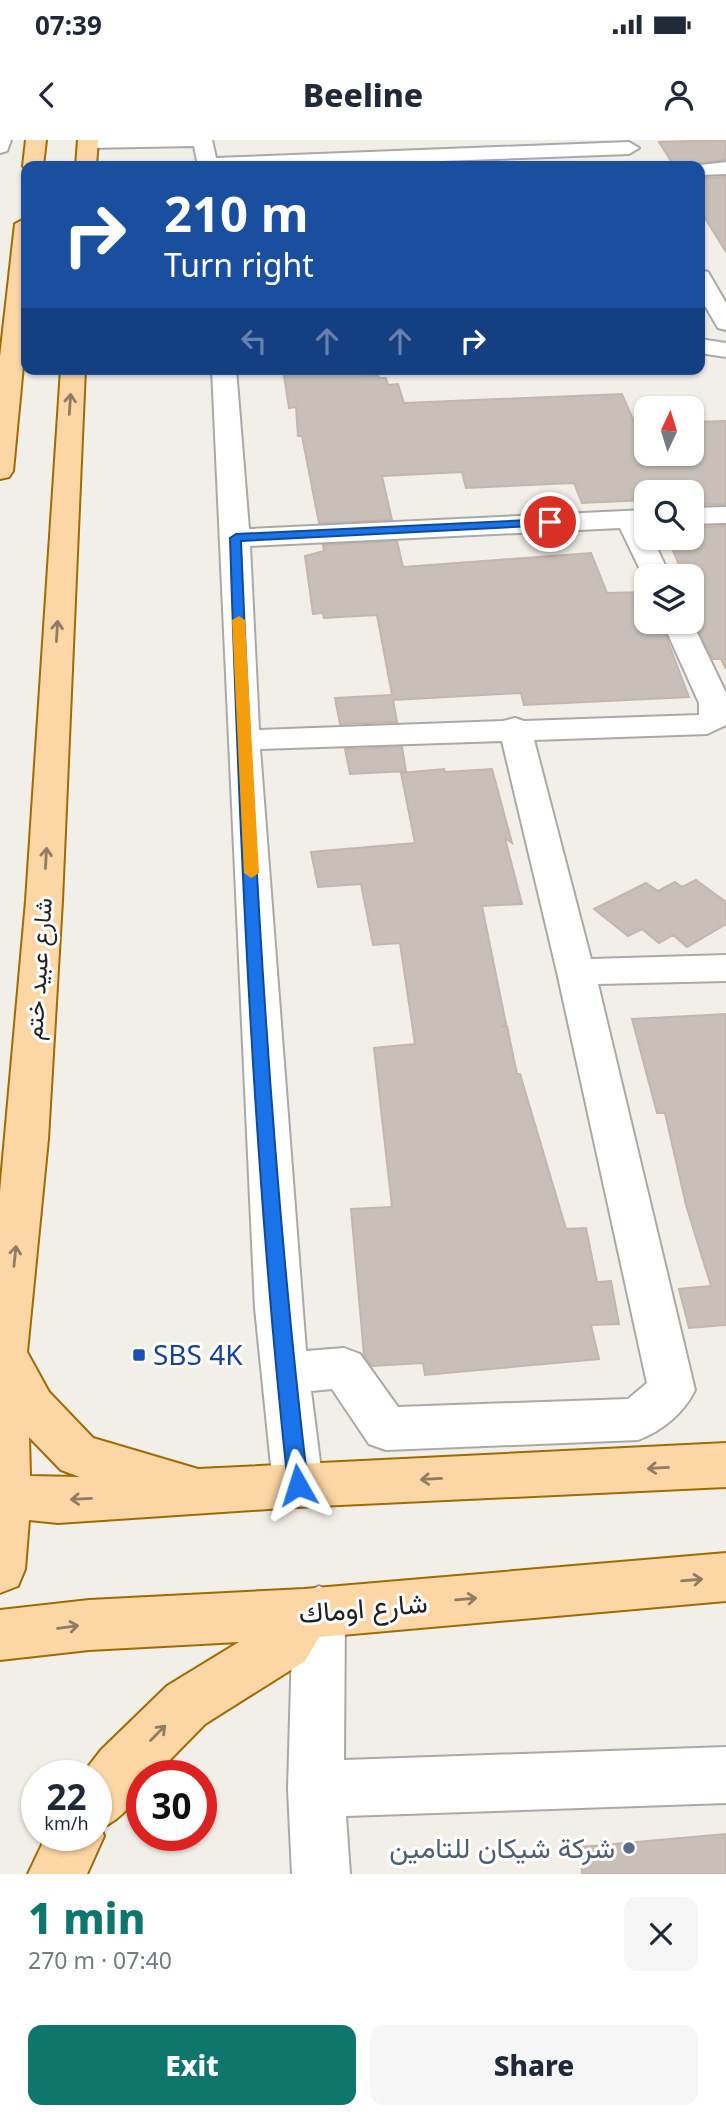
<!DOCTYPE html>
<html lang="en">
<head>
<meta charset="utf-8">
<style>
	:root { --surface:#fff; --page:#f6f6f7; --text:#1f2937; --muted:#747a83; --accent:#0f766e }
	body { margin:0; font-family:"Noto Sans",Vazirmatn,sans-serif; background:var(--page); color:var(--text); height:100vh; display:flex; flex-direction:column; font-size:26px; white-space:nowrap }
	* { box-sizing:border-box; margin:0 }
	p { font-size:23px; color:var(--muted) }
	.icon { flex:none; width:38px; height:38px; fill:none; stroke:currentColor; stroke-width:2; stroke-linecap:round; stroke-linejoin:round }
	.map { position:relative; height:1734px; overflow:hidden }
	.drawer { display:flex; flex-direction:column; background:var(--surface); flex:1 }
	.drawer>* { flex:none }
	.hud { position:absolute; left:21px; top:21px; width:684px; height:214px; border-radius:14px; box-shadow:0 2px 5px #0004; background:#1a4fa0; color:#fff; overflow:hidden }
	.needle { width:46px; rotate:4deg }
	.controls { position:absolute; left:634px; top:256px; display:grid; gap:14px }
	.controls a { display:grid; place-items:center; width:70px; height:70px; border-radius:14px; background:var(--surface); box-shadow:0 2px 5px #0004; font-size:35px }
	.speed { position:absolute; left:21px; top:1620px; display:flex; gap:14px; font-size:35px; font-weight:700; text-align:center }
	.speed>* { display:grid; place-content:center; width:91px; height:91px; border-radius:50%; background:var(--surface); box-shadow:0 2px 5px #0004; line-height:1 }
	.speed small { font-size:18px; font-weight:400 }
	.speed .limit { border:10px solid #d22; background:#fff; color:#111 }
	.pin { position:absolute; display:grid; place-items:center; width:60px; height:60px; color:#fff; margin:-30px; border:4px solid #fff; border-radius:50%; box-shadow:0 2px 7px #0007 }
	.me { position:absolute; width:77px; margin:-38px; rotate:354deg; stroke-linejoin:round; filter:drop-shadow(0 0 5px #0008) }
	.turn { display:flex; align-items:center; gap:24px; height:147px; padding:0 28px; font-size:32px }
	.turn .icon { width:91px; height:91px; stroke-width:2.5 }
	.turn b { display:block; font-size:49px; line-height:60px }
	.lanes { display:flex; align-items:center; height:66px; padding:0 28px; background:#0003; justify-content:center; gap:35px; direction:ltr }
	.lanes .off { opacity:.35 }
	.round { display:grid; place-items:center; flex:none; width:74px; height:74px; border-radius:14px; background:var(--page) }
	.overview { display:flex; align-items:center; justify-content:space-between; height:119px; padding:0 28px }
	h1 { font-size:42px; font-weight:800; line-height:52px; color:var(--accent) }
	.cta { display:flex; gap:14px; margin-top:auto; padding:14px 28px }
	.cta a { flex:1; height:80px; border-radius:14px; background:var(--accent); color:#fff; font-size:28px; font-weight:800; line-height:80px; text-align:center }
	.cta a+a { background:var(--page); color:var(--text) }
	.status { display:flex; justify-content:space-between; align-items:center; height:49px; padding:0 35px; background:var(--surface); direction:ltr }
	.status svg { height:19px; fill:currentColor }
	header { display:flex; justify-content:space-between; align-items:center; height:91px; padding:0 28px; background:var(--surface); font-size:32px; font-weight:800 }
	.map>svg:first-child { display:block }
</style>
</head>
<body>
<div class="status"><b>07:39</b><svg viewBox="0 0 49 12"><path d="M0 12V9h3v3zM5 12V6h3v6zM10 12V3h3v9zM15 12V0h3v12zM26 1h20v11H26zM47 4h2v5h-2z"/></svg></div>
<header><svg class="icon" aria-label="back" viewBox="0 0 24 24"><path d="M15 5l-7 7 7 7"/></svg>Beeline<svg class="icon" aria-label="person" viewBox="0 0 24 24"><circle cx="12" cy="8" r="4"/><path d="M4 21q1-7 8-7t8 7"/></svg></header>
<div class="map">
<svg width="726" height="1734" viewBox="0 0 726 1734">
	<rect width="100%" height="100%" fill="#f2efe9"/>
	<path fill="#c7bfb8" stroke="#c4b6ab" stroke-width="2" d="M726,0V19L689,26H674L659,2Z
		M726,37V112L700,70V38Z
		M283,229H363L365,236L378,235L379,238H386L388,245L398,244L404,263L622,254L635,284H646V313H691V282L726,281V364L691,365V352H646V360L582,363L574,343L466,348L462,332L382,336L392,380L319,383L302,296H298L296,267L289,268Z
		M726,386V529L721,519H713L691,478V436H684L667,397H691V387Z
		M397,401L403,427L591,413L607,453L646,452V481H660L689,557L524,565L521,553L393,560L397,582L340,584L335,558L392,555L377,475L324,478L323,473L313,474L305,416L324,411L323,405Z
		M402,607L406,631L350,634L345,609Z
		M444,629L445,632L492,629L512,703L505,698L522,764L482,766L506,884L501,887L507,886L517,934H520L566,1089L586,1088L597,1142L611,1141L619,1184L591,1185L599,1219L425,1235L423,1223L372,1226L364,1215L351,1069L392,1067L374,908L415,904L400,803L373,805L361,744L318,747L311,712L415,703L401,633Z
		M696,740L726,762V784L687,807L673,795L659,803L642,789L628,796L594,769L646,743L658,751L675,742L682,747Z
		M726,874V1185L689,1188L679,1149L711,1146L686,1065L665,973H657L632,879Z
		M726,1694V1734H582L581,1707Z"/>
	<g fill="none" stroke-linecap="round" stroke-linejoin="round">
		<g stroke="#a9a9a9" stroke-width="4">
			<path id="minor" d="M0,0H11L7,11L0,13Z
				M80,0H212L216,18L629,2L639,8L629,14L304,26H198L194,6L88,8L81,6Z
				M726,22V34L700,35V26H692Z
				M700,130L708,132L726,163V190L718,188L700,157Z
				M700,199L726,203V217L700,213Z
				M212,229H236L249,389L646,370V397H652L670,436H646V442L620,388L250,406L259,590L503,581L515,578L524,581L699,575V563L662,481L691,480L726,553V585L707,594L534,600L591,819L726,815V841L598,844L695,1250C684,1273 662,1291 638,1300L386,1310L369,1304L332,1249L311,1251L323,1345L315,1361L298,1367L281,1361L273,1345L255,1168ZM502,601L557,832L647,1243L628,1259L398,1267L360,1214L344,1208L306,1211L260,609Z
				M726,367V383L691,384V368Z
				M319,1446L337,1454L345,1471L344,1620L726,1607V1663L346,1676L350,1734H292L288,1649L293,1471L301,1454Z"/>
		</g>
		<g stroke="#a06b00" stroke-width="4">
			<path id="major" d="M26,0H46L43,26H26V30L23,26Z
				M78,0H98L96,26H76Z
				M26,78V194L13,331L9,337L0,339V217L15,84Z
				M61,229H85L62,761L48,999L27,1212L49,1252L93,1298L198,1329L726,1303V1347L298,1367L58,1383L29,1380L25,1429L18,1446L0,1453V1052L26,761ZM29,1297L61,1330L80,1337L30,1336Z
				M726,1413V1461L319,1497L305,1521L205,1584L154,1636H142C142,1658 120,1680 101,1688L104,1696L87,1734H28L46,1696H96V1636H81L101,1610L167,1546L239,1502L89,1510L0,1520V1470L89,1460L304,1449Z"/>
		</g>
		<use href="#minor" fill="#fff" fill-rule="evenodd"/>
		<use href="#major" fill="#fcd6a4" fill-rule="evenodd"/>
	</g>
	<defs><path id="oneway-shaft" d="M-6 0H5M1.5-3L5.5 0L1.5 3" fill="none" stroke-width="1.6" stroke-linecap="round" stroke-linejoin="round" transform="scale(1.75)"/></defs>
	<g stroke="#8f7c63">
		<use href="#oneway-shaft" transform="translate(70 264) rotate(-86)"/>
		<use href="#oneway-shaft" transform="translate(57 491) rotate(-87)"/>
		<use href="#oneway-shaft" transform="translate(46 718) rotate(-87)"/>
		<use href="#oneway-shaft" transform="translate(15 1116) rotate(-84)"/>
		<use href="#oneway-shaft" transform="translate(658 1328) rotate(177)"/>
		<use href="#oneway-shaft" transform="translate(431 1339) rotate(177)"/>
		<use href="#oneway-shaft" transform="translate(81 1359) rotate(177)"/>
		<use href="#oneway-shaft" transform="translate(692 1440) rotate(-5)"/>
		<use href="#oneway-shaft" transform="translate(466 1459) rotate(-5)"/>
		<use href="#oneway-shaft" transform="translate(68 1487) rotate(-7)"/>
		<use href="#oneway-shaft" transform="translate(158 1593) rotate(-45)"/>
	</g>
	<path fill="#1a73e8" stroke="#114b97" stroke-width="2" d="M550,379L556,382L554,385L241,401C254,716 271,1032 308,1345L305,1352L298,1354L291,1352L288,1345C254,1031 240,714 230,398L236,394Z"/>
	<path fill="#f59e0b" d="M239,476L245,480L259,733L251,738L244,733L232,480Z"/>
	<rect fill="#1a4fb4" stroke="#fff" stroke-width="2.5" x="132" y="1208" width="14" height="14" rx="3.5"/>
	<circle fill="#5c6f8a" stroke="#fff" stroke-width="2.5" cx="629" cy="1708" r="7"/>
	<g text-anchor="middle" stroke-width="6" stroke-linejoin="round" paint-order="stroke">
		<g font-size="24" fill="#222" stroke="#fff">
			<text transform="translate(39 829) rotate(-86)" y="8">شارع عبيد ختم</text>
		</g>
		<g font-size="28" fill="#164399" stroke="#fff" text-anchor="start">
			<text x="153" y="1225">SBS 4K</text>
		</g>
		<g font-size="28" fill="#222" stroke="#fff">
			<text transform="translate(363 1468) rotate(-5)" y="10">شارع اوماك</text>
		</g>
		<g font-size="28" fill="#4e5e75" stroke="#fff" text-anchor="end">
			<text x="615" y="1718">شركة شيكان للتامين</text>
		</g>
	</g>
</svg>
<div class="controls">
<a><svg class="needle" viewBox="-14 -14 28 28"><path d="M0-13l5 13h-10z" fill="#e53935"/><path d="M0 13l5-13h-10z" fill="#747a83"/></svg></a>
<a><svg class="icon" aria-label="search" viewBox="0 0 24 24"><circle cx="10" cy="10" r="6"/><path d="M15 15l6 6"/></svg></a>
<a><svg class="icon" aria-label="layers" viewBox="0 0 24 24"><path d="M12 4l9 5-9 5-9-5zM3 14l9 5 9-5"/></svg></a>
</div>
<div class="speed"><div>22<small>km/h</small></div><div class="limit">30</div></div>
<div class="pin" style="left:550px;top:382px;background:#d93025"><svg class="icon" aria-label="arrive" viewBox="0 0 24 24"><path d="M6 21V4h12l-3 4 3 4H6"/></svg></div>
<svg class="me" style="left:298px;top:1345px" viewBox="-20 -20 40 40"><path d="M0-17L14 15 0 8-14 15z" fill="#1a73e8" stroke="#fff" stroke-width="4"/></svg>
<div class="hud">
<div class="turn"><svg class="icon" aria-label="right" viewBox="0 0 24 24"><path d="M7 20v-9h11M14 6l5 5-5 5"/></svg><div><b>210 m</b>Turn right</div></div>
<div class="lanes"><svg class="icon off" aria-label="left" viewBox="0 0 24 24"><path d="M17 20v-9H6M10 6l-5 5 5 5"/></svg><svg class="icon off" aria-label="ahead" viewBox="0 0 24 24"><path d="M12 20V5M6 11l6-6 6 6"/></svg><svg class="icon off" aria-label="ahead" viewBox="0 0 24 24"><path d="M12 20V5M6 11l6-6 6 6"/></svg><svg class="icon" aria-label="right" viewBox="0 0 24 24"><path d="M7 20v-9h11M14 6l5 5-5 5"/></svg></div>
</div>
</div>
<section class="drawer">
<div class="overview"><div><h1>1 min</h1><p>270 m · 07:40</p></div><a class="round"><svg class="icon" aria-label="close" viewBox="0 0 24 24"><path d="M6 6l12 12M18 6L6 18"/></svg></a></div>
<div class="cta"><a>Exit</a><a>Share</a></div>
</section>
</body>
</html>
